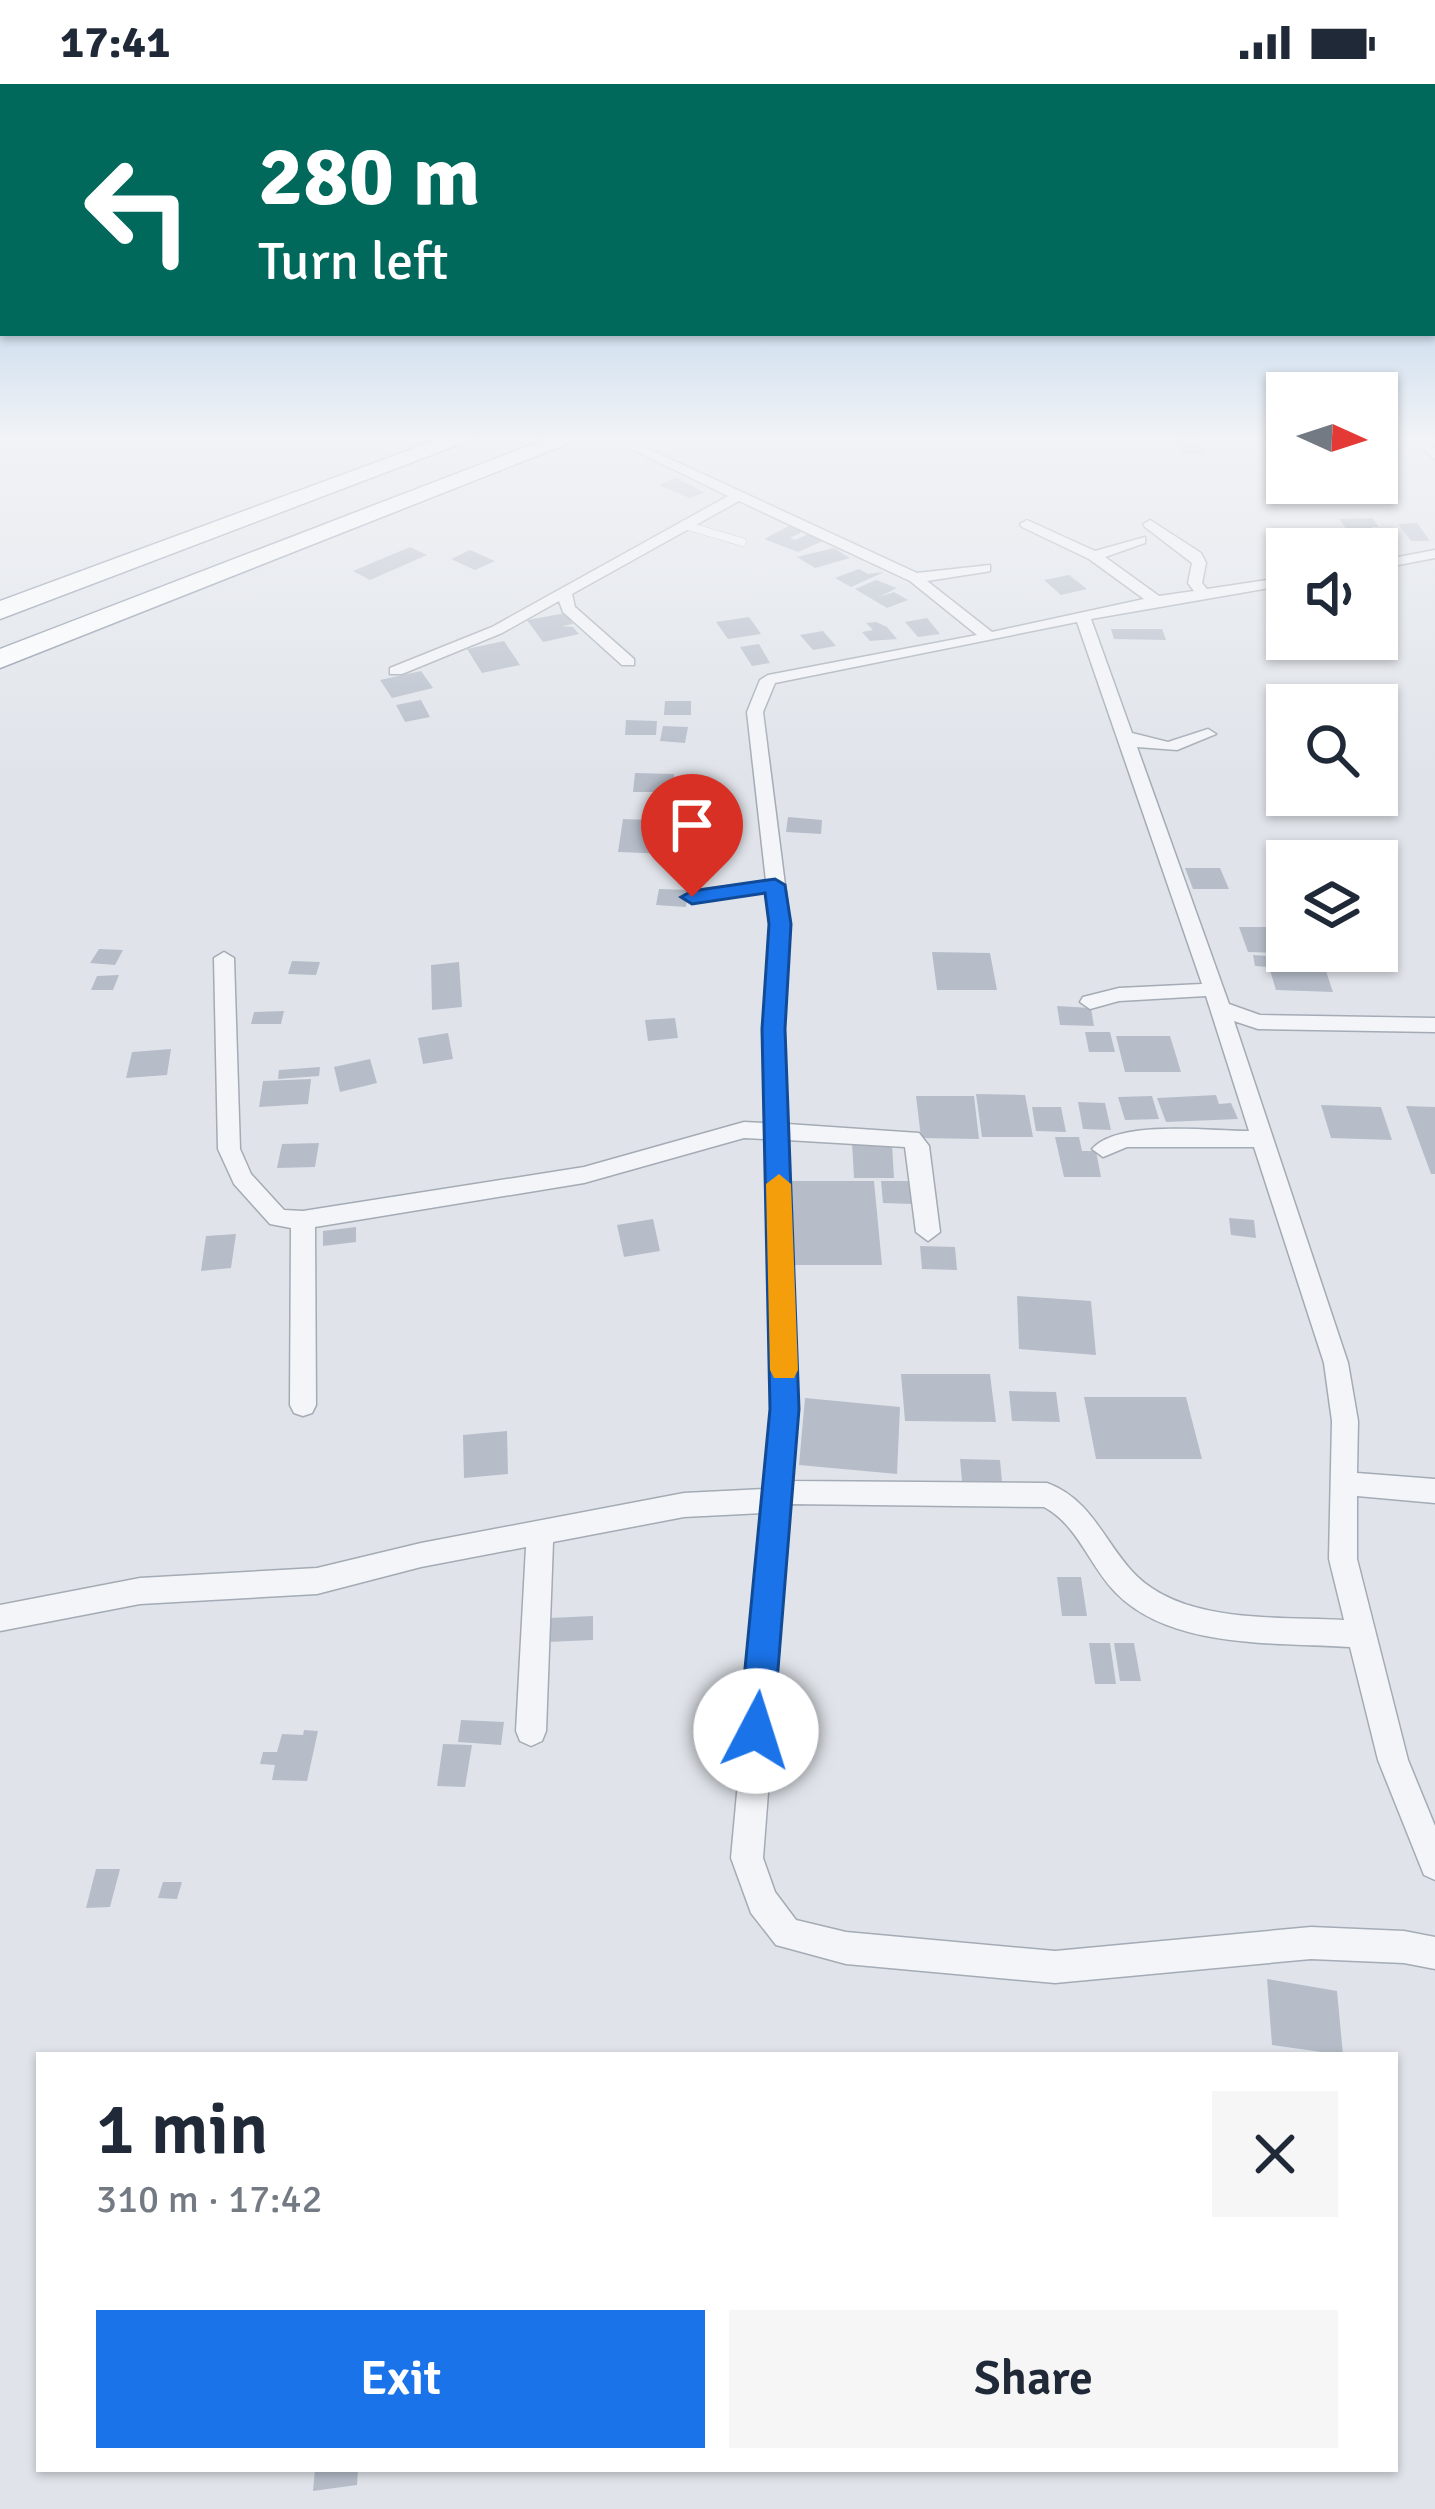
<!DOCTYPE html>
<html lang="en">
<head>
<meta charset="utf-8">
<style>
	:root { --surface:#fff; --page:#f6f6f7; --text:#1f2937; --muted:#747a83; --accent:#1a73e8 }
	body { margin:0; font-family:Signika,sans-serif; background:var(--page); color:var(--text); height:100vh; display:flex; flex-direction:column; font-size:45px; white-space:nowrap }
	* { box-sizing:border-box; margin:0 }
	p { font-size:39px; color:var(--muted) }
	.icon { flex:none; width:66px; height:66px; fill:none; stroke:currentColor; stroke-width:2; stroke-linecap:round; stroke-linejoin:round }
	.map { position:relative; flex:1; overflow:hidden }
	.panel { position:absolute; left:36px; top:1968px; width:1362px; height:420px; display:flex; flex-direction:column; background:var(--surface); border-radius:0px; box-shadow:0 3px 9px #0004 }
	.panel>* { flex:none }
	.hud { position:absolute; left:0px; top:0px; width:1437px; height:252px; box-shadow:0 3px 9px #0004; background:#00695c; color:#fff; overflow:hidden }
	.needle { width:78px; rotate:93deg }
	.tools { position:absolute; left:1266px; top:288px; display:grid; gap:24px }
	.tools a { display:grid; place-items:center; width:132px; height:132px; border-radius:0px; background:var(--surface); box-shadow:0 3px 9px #0004; font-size:60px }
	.pin { position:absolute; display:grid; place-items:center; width:102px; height:102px; color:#fff; margin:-123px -51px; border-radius:50% 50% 50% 0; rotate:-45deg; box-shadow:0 0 12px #0007 }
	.pin .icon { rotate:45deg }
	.me { position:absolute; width:132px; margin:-66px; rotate:5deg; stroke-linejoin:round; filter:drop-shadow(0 0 9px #0008) }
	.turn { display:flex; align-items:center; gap:42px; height:252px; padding:0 60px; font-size:54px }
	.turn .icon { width:156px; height:156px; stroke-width:2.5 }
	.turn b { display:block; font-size:84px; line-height:102px }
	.round { display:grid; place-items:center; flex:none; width:126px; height:126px; border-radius:0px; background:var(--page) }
	.overview { display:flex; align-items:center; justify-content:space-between; height:204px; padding:0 60px }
	h1 { font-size:72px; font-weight:600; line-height:90px }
	.primary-button { display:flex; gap:24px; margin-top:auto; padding:24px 60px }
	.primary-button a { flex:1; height:138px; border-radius:0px; background:var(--accent); color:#fff; font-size:48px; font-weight:600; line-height:138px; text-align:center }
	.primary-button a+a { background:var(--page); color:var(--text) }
	.status { display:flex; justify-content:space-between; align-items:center; height:84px; padding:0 60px; background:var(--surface); direction:ltr }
	.status svg { height:33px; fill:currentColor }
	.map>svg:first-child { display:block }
</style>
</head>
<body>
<div class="status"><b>17:41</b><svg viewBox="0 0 49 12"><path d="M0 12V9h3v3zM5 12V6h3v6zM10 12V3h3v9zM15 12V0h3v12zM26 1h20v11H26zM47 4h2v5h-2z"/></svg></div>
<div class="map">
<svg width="1435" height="2425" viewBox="0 0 1435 2425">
	<rect width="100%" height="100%" fill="#e0e4ea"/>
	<path fill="#b6bdc9" d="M1174,354H1198L1207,371H1182Z
		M676,394L694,403L704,409L689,414L659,401Z
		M1372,434L1379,443H1371L1382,458H1376L1386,470L1361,465L1339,435Z
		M1417,439L1430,457H1411L1398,440Z
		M789,442L802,448L790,454L795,456L808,450L823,457L798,468L764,455Z
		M410,463L427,471L370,496L353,487Z
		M834,464L850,474L815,484L797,473Z
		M470,466L495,477L475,486L451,475Z
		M859,485L868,490L884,488L851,503L835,494Z
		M1069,491L1087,505L1061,511L1044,496Z
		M876,496L897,504L879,513L894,508L908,516L887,524L855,505Z
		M566,529L573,540L562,542L573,543L579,550L543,558L527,536Z
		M749,533L761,550L728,555L716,538Z
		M927,534L940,550L918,553L905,538Z
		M876,538L887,543L897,555L870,557L862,548L873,546L866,539Z
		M1111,545H1162L1166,556L1114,555Z
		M823,547L836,562L813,566L800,551Z
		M504,557L520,581L482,589L467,565Z
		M759,560L770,579L752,582L740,563Z
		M421,587L433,604L392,614L380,596Z
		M421,616L430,633L405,638L396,621Z
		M665,617H691V631H664Z
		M626,636L657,637L656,651H625Z
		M663,642L688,643L685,659L660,657Z
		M635,689L674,690L673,708H633Z
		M788,733L822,736L821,750L786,748Z
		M623,735L673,737L670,770L618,768Z
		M1185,784H1220L1229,805H1193Z
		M659,805L688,806L686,823L656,821Z
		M1239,843H1273L1283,869L1248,868Z
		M99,865L123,866L115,881L90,879Z
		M1288,867H1323L1327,881L1291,879Z
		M932,868L990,869L997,906H937Z
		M1253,871L1281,873L1284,885L1326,887L1333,908L1276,906L1269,883L1255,882Z
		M292,877L320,878L316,891L288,890Z
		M459,878L462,923L432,926L431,881Z
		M119,891L113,906H91L97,892Z
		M1057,922L1091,924L1094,942L1060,941Z
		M284,927L281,940H251L254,928Z
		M675,934L678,954L648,957L645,936Z
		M1085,948H1110L1115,968H1089Z
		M448,949L453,975L423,980L418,954Z
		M1116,952H1170L1181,988H1125Z
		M171,965L167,991L126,994L132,968Z
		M370,975L377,999L340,1008L334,983Z
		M320,983L319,992L278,995L279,986Z
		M311,995L308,1020L259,1023L263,997Z
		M976,1010L1025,1011L1033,1053H982Z
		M1216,1011L1219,1020L1231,1019L1238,1035L1166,1038L1157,1014Z
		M916,1012H974L979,1055L921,1054Z
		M1152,1012L1159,1035L1125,1036L1118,1013Z
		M1078,1018L1105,1019L1111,1046L1083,1045Z
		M1321,1021L1381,1023L1392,1056L1331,1054Z
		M1406,1022L1435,1023V1090H1431Z
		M1032,1023H1061L1066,1048L1036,1047Z
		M1055,1053H1079L1082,1067H1096L1101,1093H1064Z
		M319,1059L315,1083L277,1084L282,1060Z
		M852,1059L892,1060L894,1094H854Z
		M789,1097H874L882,1181H792Z
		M881,1097H910L912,1120L883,1119Z
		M1229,1134L1254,1136L1256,1154L1231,1151Z
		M653,1135L660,1167L624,1173L617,1141Z
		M356,1143V1158L323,1162V1147Z
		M236,1150L231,1184L201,1187L206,1152Z
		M920,1162L955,1163L957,1186L922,1185Z
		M1017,1212L1091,1217L1096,1271L1019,1265Z
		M901,1290H990L996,1338L905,1337Z
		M1009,1307L1056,1308L1060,1338L1012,1337Z
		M1084,1313H1186L1202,1375H1096Z
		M805,1314L900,1323L897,1390L799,1381Z
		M507,1347L508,1390L464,1394L463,1351Z
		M960,1375L1000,1376L1002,1398L962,1397Z
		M1057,1493H1081L1087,1532H1062Z
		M593,1532V1556L548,1558L549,1534Z
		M1089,1559H1110L1116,1600H1095Z
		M1114,1559H1134L1141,1597H1120Z
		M461,1636L504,1638L501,1661L458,1658Z
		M304,1646L318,1647L307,1697L272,1696L275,1681L260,1680L263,1668H277L282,1650L303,1651Z
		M443,1660L472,1661L465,1703L437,1702Z
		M96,1785H120L110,1823L86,1824Z
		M163,1798H182L177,1815L158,1814Z
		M1267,1895L1337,1907L1343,1971L1272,1961Z
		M315,2385H358L357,2401L313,2407Z"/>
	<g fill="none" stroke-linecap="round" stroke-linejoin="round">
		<g stroke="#a4abb5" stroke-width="9">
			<path id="lane" d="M688,442L742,458"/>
		</g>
		<g stroke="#a4abb5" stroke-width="3">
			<path id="street" d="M609,354H625L917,489L990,481V487L985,488L927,497L992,548L1144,515L1089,475L1022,443L1020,440L1027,436L1095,467L1145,453V459L1105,473L1159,512L1194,507L1188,499L1192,479L1145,443L1143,440L1150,436L1201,469L1206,479L1202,499L1207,505L1287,493V501L1091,535L1132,649L1168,658L1208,645L1216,650L1177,666L1137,663L1229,920L1260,931L1435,934V948L1258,945L1234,937L1348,1279L1358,1337L1357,1389L1435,1395V1419L1357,1412V1475L1408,1676L1435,1742V1796L1424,1791L1378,1676L1350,1563C1277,1558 1172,1566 1116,1509C1089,1482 1079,1442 1044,1423L790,1420L763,1774L775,1808L796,1836L846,1848L1055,1867L1311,1843L1404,1847L1435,1853V1885L1404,1879L1311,1875L1055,1899L846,1880L776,1861L751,1829L731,1774L763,1429L684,1433L553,1458L546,1647L542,1657L531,1662L520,1657L516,1647L526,1463L421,1483L317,1510L140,1520L0,1547V1521L140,1494L317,1484L421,1459L684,1409L765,1405L772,1325L766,1055L744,1054L584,1099L315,1143L316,1321L312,1329L303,1332L294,1329L290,1321L291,1144L270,1140L234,1100L218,1065L214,874L224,868L234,874L240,1065L251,1090L284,1126L303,1127L584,1083L744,1038L765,1039L763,945L770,840L767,808L692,819L683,813L692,807L766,797L747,628L760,596L768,591L977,551L910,497L739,417L572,510L575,523L634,575V581H622L563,528L559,517L502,549L402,590H390V584L492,543L728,412ZM1077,538L1202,900L1119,904L1083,913L1080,918L1090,925L1119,917L1206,912L1249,1047C1210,1047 1118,1035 1092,1065L1103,1073L1127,1063H1254L1324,1279L1332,1337L1329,1475L1344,1536C1277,1532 1178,1541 1130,1485C1102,1453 1090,1415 1047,1399L792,1397L798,1325L787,1056L905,1063L916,1148L928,1157L940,1148L929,1062L919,1049L787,1040L783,945L790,840L763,628L775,599Z
				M1413,354H1426L1435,364V376Z
				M1435,466V474L1377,485V477Z"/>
		</g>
		<g stroke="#8591a3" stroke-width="3">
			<path id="highway" d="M442,354H476L0,535V517Z
				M549,354H582L0,584V565Z"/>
		</g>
		<use href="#lane" stroke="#f3f5f8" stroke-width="8"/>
		<use href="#street" fill="#f3f5f8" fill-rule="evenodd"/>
		<use href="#highway" fill="#fff" fill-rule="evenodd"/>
	</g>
	<linearGradient id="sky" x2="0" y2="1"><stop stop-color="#87b3de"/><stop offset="0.51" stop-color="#f1f3f6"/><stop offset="1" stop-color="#f1f3f6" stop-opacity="0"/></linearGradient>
	<rect width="1435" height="694" fill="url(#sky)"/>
	<path fill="#1a73e8" stroke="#114b97" stroke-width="3" d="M775,795L785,801L791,840L785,945L799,1325L773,1647L768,1659L756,1664L744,1659L739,1647L770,1325L762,945L769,840L765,809L692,820L681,813L692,807Z"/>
	<path fill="#f59e0b" d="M779,1090L791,1100L798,1286L794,1294H774L770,1286L766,1100Z"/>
</svg>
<div class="tools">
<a><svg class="needle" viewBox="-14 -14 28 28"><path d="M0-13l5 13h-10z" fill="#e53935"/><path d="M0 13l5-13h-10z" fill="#747a83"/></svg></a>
<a><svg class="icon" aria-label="sound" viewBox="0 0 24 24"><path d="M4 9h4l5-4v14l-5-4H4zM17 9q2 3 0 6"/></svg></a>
<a><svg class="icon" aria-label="search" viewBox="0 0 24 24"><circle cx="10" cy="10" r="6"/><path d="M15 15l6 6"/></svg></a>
<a><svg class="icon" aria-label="layers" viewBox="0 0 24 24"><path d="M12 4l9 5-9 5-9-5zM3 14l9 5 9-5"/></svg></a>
</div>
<div class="pin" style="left:692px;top:813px;background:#d93025"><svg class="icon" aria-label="arrive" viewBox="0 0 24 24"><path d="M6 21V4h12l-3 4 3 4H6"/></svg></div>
<svg class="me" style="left:756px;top:1647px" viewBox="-20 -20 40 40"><circle r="19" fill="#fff"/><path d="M0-13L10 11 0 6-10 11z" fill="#1a73e8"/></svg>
<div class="hud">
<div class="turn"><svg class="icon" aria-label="left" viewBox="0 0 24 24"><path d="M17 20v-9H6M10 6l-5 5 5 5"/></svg><div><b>280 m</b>Turn left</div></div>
</div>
<section class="panel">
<div class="overview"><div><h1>1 min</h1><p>310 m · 17:42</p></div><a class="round"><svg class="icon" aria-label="close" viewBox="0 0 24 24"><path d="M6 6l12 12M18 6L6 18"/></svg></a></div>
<div class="primary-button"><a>Exit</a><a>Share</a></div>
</section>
</div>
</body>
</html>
